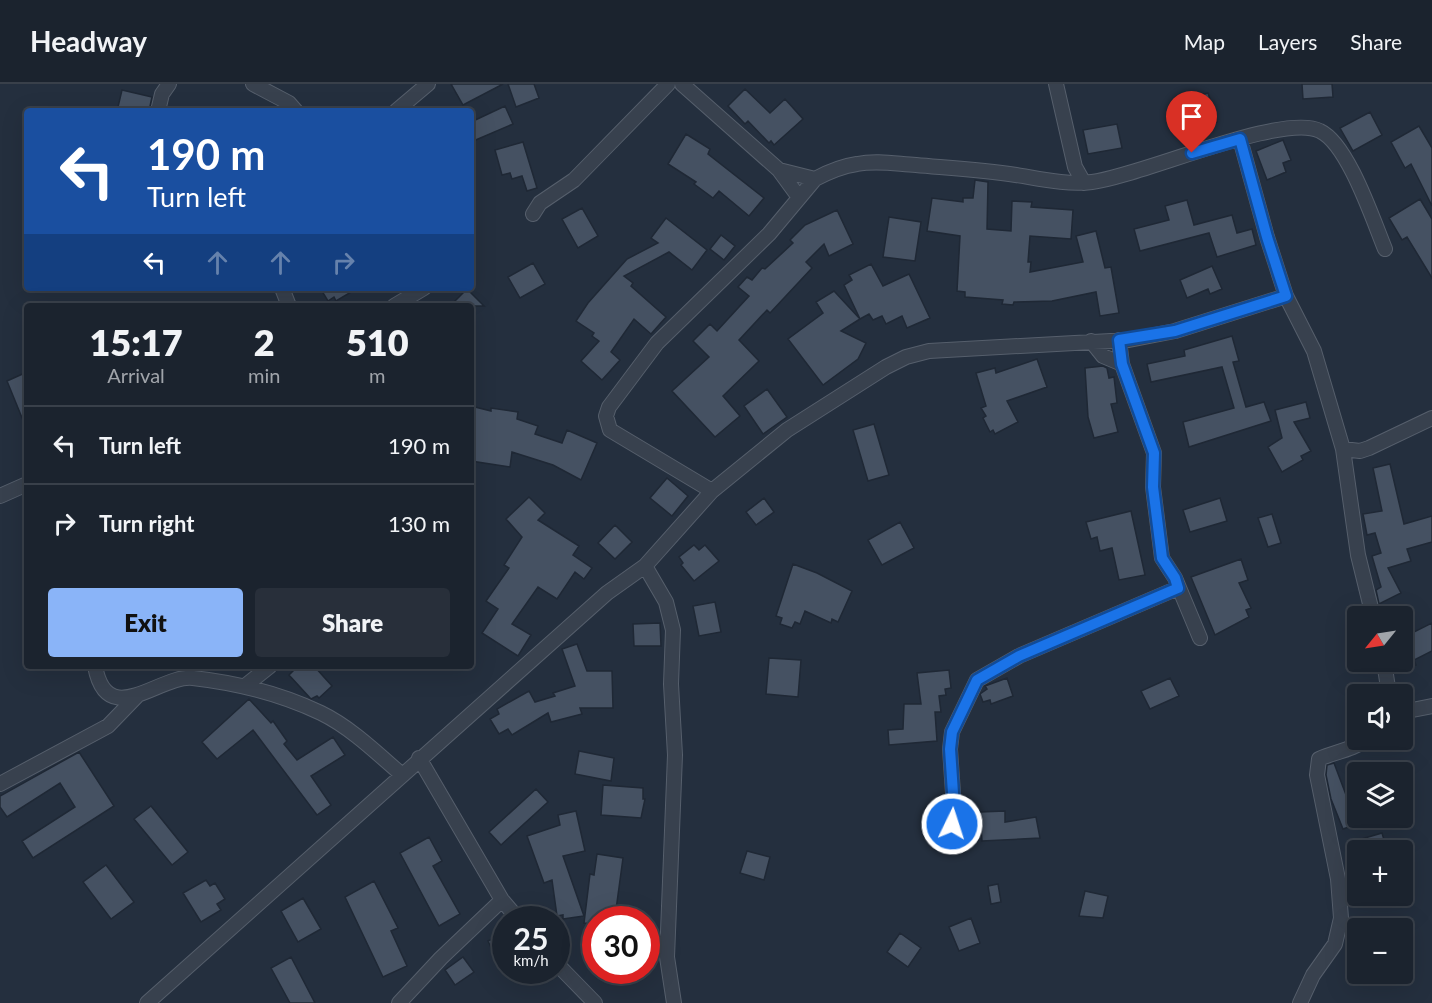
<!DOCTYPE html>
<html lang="en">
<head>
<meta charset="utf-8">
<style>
	:root { --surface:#1b232e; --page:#282f3a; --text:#f1f3f6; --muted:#a0a4aa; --line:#39404a; --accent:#8ab4f8 }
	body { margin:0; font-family:Lato,sans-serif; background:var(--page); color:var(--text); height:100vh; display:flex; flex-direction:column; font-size:22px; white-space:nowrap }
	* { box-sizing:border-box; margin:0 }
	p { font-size:20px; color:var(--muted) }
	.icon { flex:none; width:33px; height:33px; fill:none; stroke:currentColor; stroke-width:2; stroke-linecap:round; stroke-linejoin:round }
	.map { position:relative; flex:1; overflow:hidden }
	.panel { position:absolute; left:24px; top:219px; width:450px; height:366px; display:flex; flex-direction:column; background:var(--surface); border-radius:6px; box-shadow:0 6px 24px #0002,0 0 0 2px var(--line) }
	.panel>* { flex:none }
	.top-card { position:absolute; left:24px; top:24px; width:450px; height:183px; border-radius:6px; box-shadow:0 6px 24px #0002,0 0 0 2px var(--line); background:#1a4fa0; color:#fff; overflow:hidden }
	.needle { width:39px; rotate:240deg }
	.tools { position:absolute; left:1347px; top:522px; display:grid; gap:12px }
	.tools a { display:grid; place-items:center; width:66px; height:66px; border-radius:6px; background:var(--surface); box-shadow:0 6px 24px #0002,0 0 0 2px var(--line); font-size:30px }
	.speed { position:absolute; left:492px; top:822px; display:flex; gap:12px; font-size:30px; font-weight:700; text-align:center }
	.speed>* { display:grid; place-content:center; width:78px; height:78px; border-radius:50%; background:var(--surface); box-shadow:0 6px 24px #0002,0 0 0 2px var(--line); line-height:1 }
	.speed small { font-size:15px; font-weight:400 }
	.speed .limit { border:9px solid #d22; background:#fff; color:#111 }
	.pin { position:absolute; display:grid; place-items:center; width:51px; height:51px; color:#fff; margin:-62px -26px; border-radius:50% 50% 50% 0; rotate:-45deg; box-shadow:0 0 6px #0007 }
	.pin .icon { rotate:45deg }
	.me { position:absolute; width:66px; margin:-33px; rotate:4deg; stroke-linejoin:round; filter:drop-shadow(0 0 4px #0008) }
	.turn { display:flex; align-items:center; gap:21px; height:126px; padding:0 24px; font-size:27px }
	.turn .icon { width:78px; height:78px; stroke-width:2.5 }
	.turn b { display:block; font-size:42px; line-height:51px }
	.lanes { display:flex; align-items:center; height:57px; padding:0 24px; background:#0003; justify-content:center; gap:30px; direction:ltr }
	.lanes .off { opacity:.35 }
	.eta { display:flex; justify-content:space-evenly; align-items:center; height:102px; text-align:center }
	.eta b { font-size:36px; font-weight:800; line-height:42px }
	.action { display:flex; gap:12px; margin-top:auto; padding:12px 24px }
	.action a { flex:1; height:69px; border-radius:6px; background:var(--accent); color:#111; font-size:24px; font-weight:800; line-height:69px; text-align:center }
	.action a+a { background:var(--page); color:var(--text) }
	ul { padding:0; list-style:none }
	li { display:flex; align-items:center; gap:18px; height:78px; padding:0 24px; border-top:2px solid var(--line) }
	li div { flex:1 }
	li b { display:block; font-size:22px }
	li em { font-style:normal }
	header { display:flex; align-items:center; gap:36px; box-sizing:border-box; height:84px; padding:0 30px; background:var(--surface); border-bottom:2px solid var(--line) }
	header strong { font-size:28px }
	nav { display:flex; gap:33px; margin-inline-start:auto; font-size:21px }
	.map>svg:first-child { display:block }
</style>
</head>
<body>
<header>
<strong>Headway</strong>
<nav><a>Map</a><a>Layers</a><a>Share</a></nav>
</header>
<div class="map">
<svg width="1432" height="919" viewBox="0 0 1432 919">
	<rect width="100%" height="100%" fill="#242f3e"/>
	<path fill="#455162" stroke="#1f2835" stroke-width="1.5" d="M451,0H503L463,21Z
		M508,0H534L539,14L516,23Z
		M1302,0H1332L1333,13L1303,15Z
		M745,5L770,29L785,15L803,35L774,61L771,57L769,59L748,37L745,40L728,22Z
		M122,6L152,13L149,27H117Z
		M1208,9L1217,38L1191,46L1182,17Z
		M505,22L513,40L471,58V38Z
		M1370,28L1382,51L1353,67L1340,44Z
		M1117,40L1122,64L1088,70L1083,46Z
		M1419,42L1432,64V122L1411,80L1405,84L1391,58Z
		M686,50L710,65L708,70L764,114L749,132L719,107L713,114L694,100L696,98L668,80Z
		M1283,56L1291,76L1283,79L1286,88L1267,96L1256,67Z
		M523,58L537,104L527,107L522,92L512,95L510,89L502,91L495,66Z
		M975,96L988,98L987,145L1011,147L1012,117L1032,118L1031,123L1073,126L1071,155L1030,152L1028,178H1031L1030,188L1083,178L1076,152L1096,147L1105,184L1111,183L1119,229L1100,232L1096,208L1052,217L1014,218L1013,221L1002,220L1003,216L965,213V208L957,207L960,152L927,147L932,114L963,118V114H973Z
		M1420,115L1432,135V194L1407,153L1402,156L1389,134Z
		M1187,116L1194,141L1232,131L1237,149L1252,145L1256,161L1217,173L1209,149L1140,167L1134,145L1169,136L1165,122Z
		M582,124L598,152L578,164L562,135Z
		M837,126L853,160L829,172L824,160L806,178L812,184L770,229L767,226L739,256L759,277L723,312L740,332L715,353L672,307L709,273L693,257L710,240L717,247L749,212L738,203L747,193L752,196L762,184L765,185L793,159L790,156L805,141Z
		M889,133L921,138L915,177L883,173Z
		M666,134L707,166L692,186L669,168L624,192L633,199L631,202L666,233L651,250L634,235L611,268L620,276L602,296L581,277L599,257L592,252L594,249L576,237L588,219L627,175L658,159L651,154Z
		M721,151L735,162L724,176L710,165Z
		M533,179L545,200L520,214L508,193Z
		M871,180L883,202L909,190L930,234L907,244L902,232L886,240L882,232L873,236L869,230L860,235L844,201L852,196L849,191Z
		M1212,182L1222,205L1210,210L1208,205L1187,214L1180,196Z
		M320,204H358L336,217L334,213L328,217Z
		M467,205L484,222H450Z
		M834,207L860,235L841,247L866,259L858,275L823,301L788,255L823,229L816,218Z
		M1232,252L1239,277L1233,278L1246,323L1264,318L1271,337L1189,363L1183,338L1234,324L1222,283L1151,298L1147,280L1185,272L1184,266Z
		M1037,275L1047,303L1007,317L1018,338L995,350L993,346L990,348L983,334L986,332L981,324L986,322L976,289L995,284L996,289Z
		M1103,282L1107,284L1109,294L1114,293L1117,319L1111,320L1118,348L1094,354L1088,333L1085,284Z
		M27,288V346L7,297Z
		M767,305L787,333L763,350L744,322Z
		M1306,318L1310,334L1294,338L1311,367L1301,372L1303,376L1282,388L1268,363L1282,354L1275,326Z
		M471,322L491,327V324L518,328L517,335L538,342L535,350L562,359L567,346L597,359L581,396L553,381L512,368L510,383L471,377Z
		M874,340L889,391L868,397L853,346Z
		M1390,380L1404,440L1432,432V458L1407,465L1411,477L1388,484L1401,509L1379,520L1376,506L1381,503L1372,472L1381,469L1375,449L1367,451L1363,430L1382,427L1373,384Z
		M667,394L688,412L672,432L650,414Z
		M529,413L545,429L538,436L579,462L573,471L592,484L584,495L575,488L557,515L538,503L512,540L531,551L518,572L482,549L498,525L486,517L509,484L504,481L522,453L506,435Z
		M764,414L774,428L756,441L746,428Z
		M1220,414L1227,437L1190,448L1183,426Z
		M1131,427L1145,491L1119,496L1112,464L1100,467L1097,453L1091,455L1086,438Z
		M1272,430L1281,459L1268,463L1258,434Z
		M900,438L914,464L882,481L868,456Z
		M615,441L632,458L615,475L598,459Z
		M694,461L699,466L705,461L719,477L694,497L681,481L683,479L679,473Z
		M1241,475L1248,496L1239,499L1251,524L1246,526L1249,533L1215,551L1191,493Z
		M793,480L817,489L852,507L838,538L832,535L831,539L805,527L800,540L795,538L792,544L780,540L782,534L776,532Z
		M715,518L721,548L699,552L693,522Z
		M660,539L661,562H634L633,540Z
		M1432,539V567L1414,576L1416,581L1402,586V554Z
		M577,560L587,587H612L613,624H580L582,630L551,638L548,629L512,651L508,645L499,650L490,635L499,630L497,625L529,607L535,618L555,612L553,609L575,602L562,565Z
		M769,574L801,576L798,613L766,610Z
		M298,582H314L332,602L319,614L317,612L311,615L289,591Z
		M949,586L951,604L945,605L946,611L939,612L941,628H935L937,657L889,661L888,646L903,645L904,620H921L917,589Z
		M1007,594L1013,612L991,620L990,616L983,618L980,610L987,605L985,602Z
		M1170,594L1179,612L1150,625L1141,607Z
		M249,615L271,639L273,637L287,657L284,660L297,676L333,653L345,671L311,692L331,721L317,731L253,646L217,675L202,658Z
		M579,667L614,674L611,697L575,690Z
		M79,668L114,722L33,774L22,757L75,723L60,699L7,733L0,723V712Z
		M1392,677L1395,688H1363V684Z
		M1334,679L1357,740L1343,745L1331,715L1326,691L1327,681Z
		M603,701L643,704V715H645L641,734L601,731Z
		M536,705L548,718L501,761L489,748Z
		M151,722L188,768L172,781L134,735Z
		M576,727L585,767L563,772L584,832L563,835V831L557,832L552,796L544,799L527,752L560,741L558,731Z
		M1005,727V738L1036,733L1040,754L982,757L980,728Z
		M1382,749L1387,766H1361L1358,756Z
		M429,753L442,777L433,782L460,830L439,842L400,769Z
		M747,767L770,773L764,796L740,789Z
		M597,770L623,774L615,833L596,836V840L584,839L590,790L594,791Z
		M106,781L134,818L111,835L83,798Z
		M206,796L210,802L215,799L225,815L217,820L221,826L201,838L183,809Z
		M374,797L398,844L391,847L407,882L383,893L345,813Z
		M998,800L1001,818L991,820L988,802Z
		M1085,807L1108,812L1103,834L1079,832Z
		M303,814L321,845L298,858L281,827Z
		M971,834L980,859L959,867L949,843Z
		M900,849L921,864L908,883L887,868Z
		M500,852L506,868L495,872L488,857Z
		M291,873L315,919H290L271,884Z
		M463,873L474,888L455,901L445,886Z"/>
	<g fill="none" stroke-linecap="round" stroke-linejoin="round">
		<g stroke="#565f6c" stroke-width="16">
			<path id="minor" d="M253,0L289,19L296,27
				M682,0L779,86L798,112
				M1056,0L1075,83L1084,99
				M158,27L162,10L169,0
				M396,27L428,0
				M1240,55L1267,153L1286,212L1314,267L1343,365L1358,471L1373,532
				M779,86L815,95
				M533,130L540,119L574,96L668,0
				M282,204L289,222
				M394,222L424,204
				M1119,256L1122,280L1154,369L1153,403L1162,474L1175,494L1200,554
				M1091,257L1103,272L1122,280
				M1343,365L1360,367L1369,364L1432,334
				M712,407L610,346L606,332L609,323L657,259L769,150L815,95C828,88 843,82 857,80C877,76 897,80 916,81C950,84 983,86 1016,91C1041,95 1067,101 1092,98C1141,92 1283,28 1320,47C1348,60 1373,136 1385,165
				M0,412L27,400
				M645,482L666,518L673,546L671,600L675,671L667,873L674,919
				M1384,578L1389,610
				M95,582C107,648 160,590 193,594C237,599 281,610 321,629C350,643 377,669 401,690
				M245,602L270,582
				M1402,628L1432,622
				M419,674L502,816L519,836
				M0,700L108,642L138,611
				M952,740L954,724L950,665L952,648L977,596L1019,572L1178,504
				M556,879L595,919
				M147,919L607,509L645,482L712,407L787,346L886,283L906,273L929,267L1129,256L1175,247L1286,212
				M399,919L441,874L502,816
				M1300,919L1313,891L1335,860L1341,834L1338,795L1317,691L1319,675C1334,668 1353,666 1365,656"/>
		</g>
		<use href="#minor" stroke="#38414e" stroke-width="14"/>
	</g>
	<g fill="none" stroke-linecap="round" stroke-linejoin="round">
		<g stroke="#114b97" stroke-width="15">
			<path id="route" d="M952,740L954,724L950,665L952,648L977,596L1019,572L1178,504L1175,494L1162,474L1153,403L1154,369L1122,280L1119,256L1175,247L1286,212L1267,153L1240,55L1192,69"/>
		</g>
		<use href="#route" stroke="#1a73e8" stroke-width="10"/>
	</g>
</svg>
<div class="tools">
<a><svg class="needle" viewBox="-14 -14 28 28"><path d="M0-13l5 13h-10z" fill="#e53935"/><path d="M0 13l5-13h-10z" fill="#a0a4aa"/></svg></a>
<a><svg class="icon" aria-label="sound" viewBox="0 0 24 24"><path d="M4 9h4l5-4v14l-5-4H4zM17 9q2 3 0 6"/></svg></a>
<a><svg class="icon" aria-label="layers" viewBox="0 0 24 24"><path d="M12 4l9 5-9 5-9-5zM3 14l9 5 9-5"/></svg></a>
<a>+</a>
<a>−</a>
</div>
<div class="speed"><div>25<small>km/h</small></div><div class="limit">30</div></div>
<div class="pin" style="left:1192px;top:69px;background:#d93025"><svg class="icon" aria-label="arrive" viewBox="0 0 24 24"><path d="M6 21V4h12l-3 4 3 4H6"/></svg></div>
<svg class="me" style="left:952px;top:740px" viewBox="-20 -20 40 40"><circle r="17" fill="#1a73e8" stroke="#fff" stroke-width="3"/><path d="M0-11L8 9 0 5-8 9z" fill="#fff"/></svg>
<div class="top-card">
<div class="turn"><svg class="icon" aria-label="left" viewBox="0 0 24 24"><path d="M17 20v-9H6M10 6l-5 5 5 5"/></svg><div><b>190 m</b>Turn left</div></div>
<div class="lanes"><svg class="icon" aria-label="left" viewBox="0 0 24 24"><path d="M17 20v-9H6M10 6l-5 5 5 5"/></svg><svg class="icon off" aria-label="ahead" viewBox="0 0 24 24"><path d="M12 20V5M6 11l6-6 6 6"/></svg><svg class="icon off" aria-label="ahead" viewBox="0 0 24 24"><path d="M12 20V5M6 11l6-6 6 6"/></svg><svg class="icon off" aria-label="right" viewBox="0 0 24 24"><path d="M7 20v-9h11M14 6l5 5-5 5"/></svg></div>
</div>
<section class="panel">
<div class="eta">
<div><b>15:17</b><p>Arrival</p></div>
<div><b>2</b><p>min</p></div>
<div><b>510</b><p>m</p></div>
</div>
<ul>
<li><svg class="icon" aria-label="left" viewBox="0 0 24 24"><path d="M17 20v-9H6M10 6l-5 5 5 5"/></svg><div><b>Turn left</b></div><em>190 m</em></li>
<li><svg class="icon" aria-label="right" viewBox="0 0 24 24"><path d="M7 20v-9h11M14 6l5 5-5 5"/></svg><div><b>Turn right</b></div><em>130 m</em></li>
</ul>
<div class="action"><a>Exit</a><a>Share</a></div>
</section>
</div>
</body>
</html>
